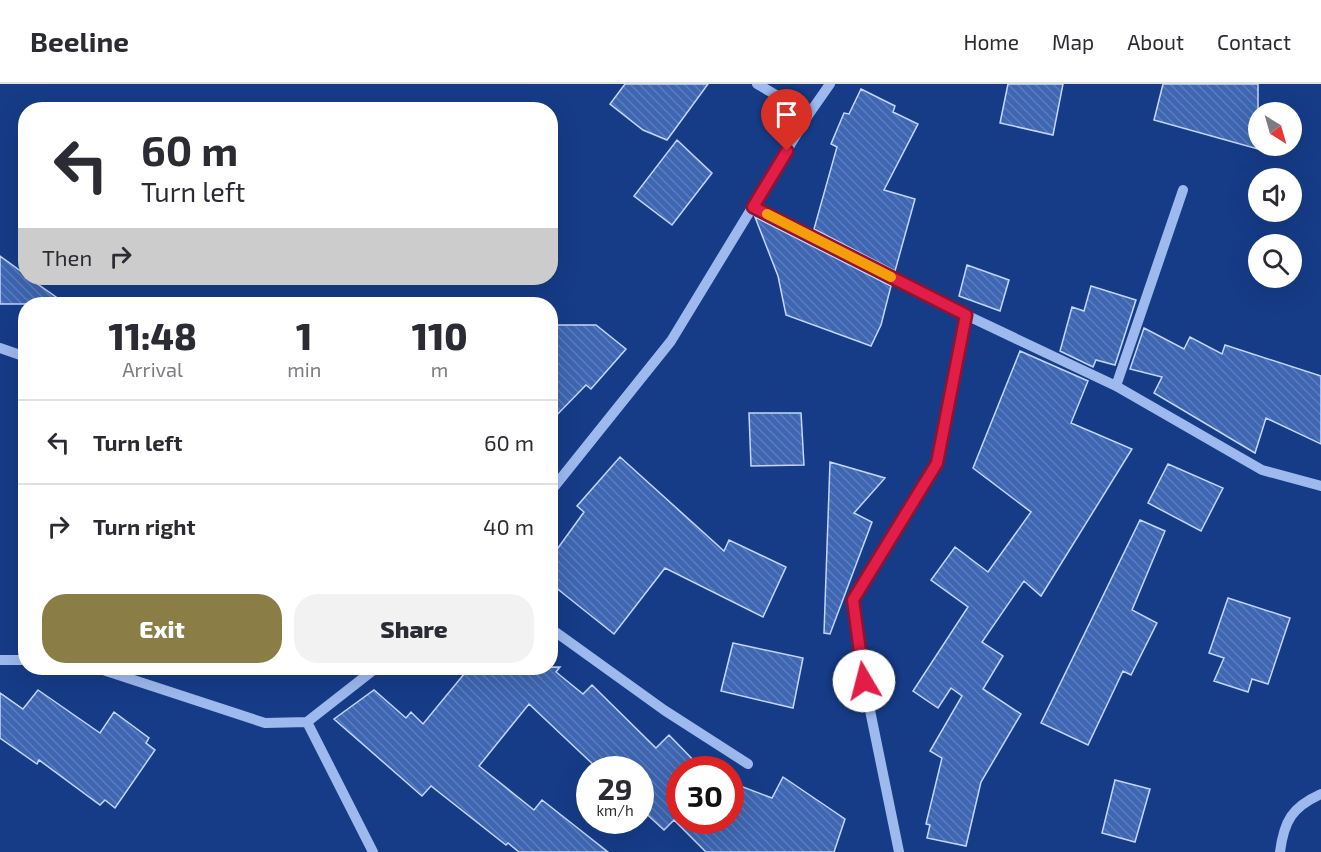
<!DOCTYPE html>
<html lang="en">
<head>
<meta charset="utf-8">
<style>
	:root { --surface:#fff; --page:#f2f2f3; --text:#2b2b33; --muted:#7c7c81; --line:#e1e1e2; --accent:#8a7d45 }
	body { margin:0; font-family:"Exo 2",sans-serif; background:var(--page); color:var(--text); height:100vh; display:flex; flex-direction:column; font-size:22px; white-space:nowrap }
	* { box-sizing:border-box; margin:0 }
	p { font-size:20px; color:var(--muted) }
	.icon { flex:none; width:33px; height:33px; fill:none; stroke:currentColor; stroke-width:2; stroke-linecap:round; stroke-linejoin:round }
	.map { position:relative; flex:1; overflow:hidden }
	.panel { position:absolute; left:18px; top:213px; width:540px; height:378px; display:flex; flex-direction:column; background:var(--surface); border-radius:24px; box-shadow:0 6px 24px #0002 }
	.panel>* { flex:none }
	.guide { position:absolute; left:18px; top:18px; width:540px; height:183px; border-radius:24px; box-shadow:0 6px 24px #0002; background:#fff; color:var(--text); overflow:hidden }
	.needle { width:39px; rotate:143deg }
	.tools { position:absolute; left:1248px; top:18px; display:grid; gap:12px }
	.tools a { display:grid; place-items:center; width:54px; height:54px; border-radius:50%; background:var(--surface); box-shadow:0 6px 24px #0002; font-size:30px }
	.speed { position:absolute; left:576px; top:672px; display:flex; gap:12px; font-size:30px; font-weight:700; text-align:center }
	.speed>* { display:grid; place-content:center; width:78px; height:78px; border-radius:50%; background:var(--surface); box-shadow:0 6px 24px #0002; line-height:1 }
	.speed small { font-size:15px; font-weight:400 }
	.speed .limit { border:9px solid #d22; background:#fff; color:#111 }
	.pin { position:absolute; display:grid; place-items:center; width:51px; height:51px; color:#fff; margin:-62px -26px; border-radius:50% 50% 50% 0; rotate:-45deg; box-shadow:0 0 6px #0007 }
	.pin .icon { rotate:45deg }
	.me { position:absolute; width:66px; margin:-33px; rotate:352deg; stroke-linejoin:round; filter:drop-shadow(0 0 4px #0008) }
	.turn { display:flex; align-items:center; gap:21px; height:126px; padding:0 24px; font-size:27px }
	.turn .icon { width:78px; height:78px; stroke-width:2.5 }
	.turn b { display:block; font-size:42px; line-height:51px }
	.then { display:flex; align-items:center; height:57px; padding:0 24px; background:#0003; gap:12px; font-size:22px }
	.eta { display:flex; justify-content:space-evenly; align-items:center; height:102px; text-align:center }
	.eta b { font-size:36px; font-weight:800; line-height:42px }
	.action { display:flex; gap:12px; margin-top:auto; padding:12px 24px }
	.action a { flex:1; height:69px; border-radius:24px; background:var(--accent); color:#fff; font-size:24px; font-weight:800; line-height:69px; text-align:center }
	.action a+a { background:var(--page); color:var(--text) }
	ul { padding:0; list-style:none }
	li { display:flex; align-items:center; gap:18px; height:84px; padding:0 24px; border-top:2px solid var(--line) }
	li div { flex:1 }
	li b { display:block; font-size:22px }
	li em { font-style:normal }
	header { display:flex; align-items:center; gap:36px; box-sizing:border-box; height:84px; padding:0 30px; background:var(--surface); border-bottom:2px solid var(--line) }
	header strong { font-size:28px }
	nav { display:flex; gap:33px; margin-inline-start:auto; font-size:21px }
	.map>svg:first-child { display:block }
</style>
</head>
<body>
<header>
<strong>Beeline</strong>
<nav><a>Home</a><a>Map</a><a>About</a><a>Contact</a></nav>
</header>
<div class="map">
<svg width="1321" height="768" viewBox="0 0 1321 768">
	<defs>
		<pattern id="building-back-hatch" width="6" height="6" patternUnits="userSpaceOnUse" patternTransform="scale(1.5)"><rect width="6" height="6" fill="#3e66b2"/><path d="M-1 5l2 2M0 0l6 6M5-1l2 2" fill="none" stroke="#5b7dbe"/></pattern>
	</defs>
	<rect width="100%" height="100%" fill="#163c88"/>
	<path fill="url(#building-back-hatch)" stroke="#c3d6fa" stroke-width="1.5" d="M625,0H708L667,56L643,46L610,20Z
		M1008,0H1063L1053,51L1000,39Z
		M1163,0H1258V65L1154,36Z
		M861,5L895,22L893,28L918,40L884,106L915,115L895,187L814,145L837,63L831,60L844,29L849,30Z
		M677,56L712,89L672,141L634,112Z
		M755,133L891,202L881,241L871,262L786,231L778,192Z
		M0,172L26,191V194H29L66,220H0Z
		M967,181L1009,196L1000,227L959,212Z
		M1091,202L1136,216L1115,281L1096,276L1093,283L1060,267L1072,223L1084,227Z
		M550,241H596L626,265L591,305L586,301L550,338Z
		M1144,244L1184,265L1190,253L1222,270L1225,261L1321,292V360L1266,334L1255,369L1154,309L1162,293L1130,285Z
		M1020,267L1088,297L1071,339L1132,365L1041,512L1024,497L982,558L1003,572L983,605L1021,630L981,698L966,762L927,754L930,741L926,740L942,674L930,667L962,612L951,604L938,624L913,607L968,523L931,496L955,463L988,488L1031,428L973,384Z
		M749,329H801L804,381L751,382Z
		M620,373L724,467L729,456L786,483L763,533L665,484L614,550L550,499V475L584,428L577,422Z
		M830,378L885,394L854,429L872,438L830,550L824,549Z
		M1168,380L1223,404L1201,447L1148,419Z
		M1140,436L1165,447L1132,526L1157,539L1131,591L1123,587L1088,661L1041,639Z
		M1228,514L1290,534L1268,600L1252,595L1248,608L1214,597L1224,574L1209,569Z
		M733,559L803,574L793,624L721,607Z
		M560,583L556,588L583,610L592,601L656,664L669,651L703,686H680V736H730V698L772,714L783,693L845,735L834,768H706L674,736L664,746L640,724V686H599L529,620L479,682L534,726L542,716L608,768H519L508,759L506,761L431,702L422,712L334,635L374,606L406,634L411,628L423,640L469,584Z
		M38,606L100,649L114,628L149,654L146,659L155,666L115,724L105,716L100,721L39,676L37,680L0,654V609L23,625Z
		M1115,696L1150,705L1135,758L1102,749Z"/>
	<g fill="none" stroke-linecap="round" stroke-linejoin="round">
		<path stroke="#9db9ee" stroke-width="10" d="M757,0L809,30
			M753,123L966,231L1116,302L1262,386L1321,402
			M0,264L26,273
			M1116,302L1183,106
			M550,408L671,257L809,30L830,0
			M550,544L664,626L748,680
			M0,576H26
			M97,584L265,639L307,638L376,584
			M307,638L373,768
			M899,768L864,597L853,515L937,379L966,231
			M1280,768C1284,737 1292,723 1321,710"/>
	</g>
	<g fill="none" stroke-linecap="round" stroke-linejoin="round">
		<g stroke="#92132f" stroke-width="15">
			<path id="route" d="M787,67L753,123L966,231L937,379L853,516L864,597"/>
		</g>
		<use href="#route" stroke="#e11d48" stroke-width="10"/>
		<path stroke="#f59e0b" stroke-width="10" d="M767,130L891,193"/>
	</g>
</svg>
<div class="tools">
<a><svg class="needle" viewBox="-14 -14 28 28"><path d="M0-13l5 13h-10z" fill="#e53935"/><path d="M0 13l5-13h-10z" fill="#7c7c81"/></svg></a>
<a><svg class="icon" aria-label="sound" viewBox="0 0 24 24"><path d="M4 9h4l5-4v14l-5-4H4zM17 9q2 3 0 6"/></svg></a>
<a><svg class="icon" aria-label="search" viewBox="0 0 24 24"><circle cx="10" cy="10" r="6"/><path d="M15 15l6 6"/></svg></a>
</div>
<div class="speed"><div>29<small>km/h</small></div><div class="limit">30</div></div>
<div class="pin" style="left:787px;top:67px;background:#d93025"><svg class="icon" aria-label="arrive" viewBox="0 0 24 24"><path d="M6 21V4h12l-3 4 3 4H6"/></svg></div>
<svg class="me" style="left:864px;top:597px" viewBox="-20 -20 40 40"><circle r="19" fill="#fff"/><path d="M0-13L10 11 0 6-10 11z" fill="#e11d48"/></svg>
<div class="guide">
<div class="turn"><svg class="icon" aria-label="left" viewBox="0 0 24 24"><path d="M17 20v-9H6M10 6l-5 5 5 5"/></svg><div><b>60 m</b>Turn left</div></div>
<div class="then">Then<svg class="icon" aria-label="right" viewBox="0 0 24 24"><path d="M7 20v-9h11M14 6l5 5-5 5"/></svg></div>
</div>
<section class="panel">
<div class="eta">
<div><b>11:48</b><p>Arrival</p></div>
<div><b>1</b><p>min</p></div>
<div><b>110</b><p>m</p></div>
</div>
<ul>
<li><svg class="icon" aria-label="left" viewBox="0 0 24 24"><path d="M17 20v-9H6M10 6l-5 5 5 5"/></svg><div><b>Turn left</b></div><em>60 m</em></li>
<li><svg class="icon" aria-label="right" viewBox="0 0 24 24"><path d="M7 20v-9h11M14 6l5 5-5 5"/></svg><div><b>Turn right</b></div><em>40 m</em></li>
</ul>
<div class="action"><a>Exit</a><a>Share</a></div>
</section>
</div>
</body>
</html>
